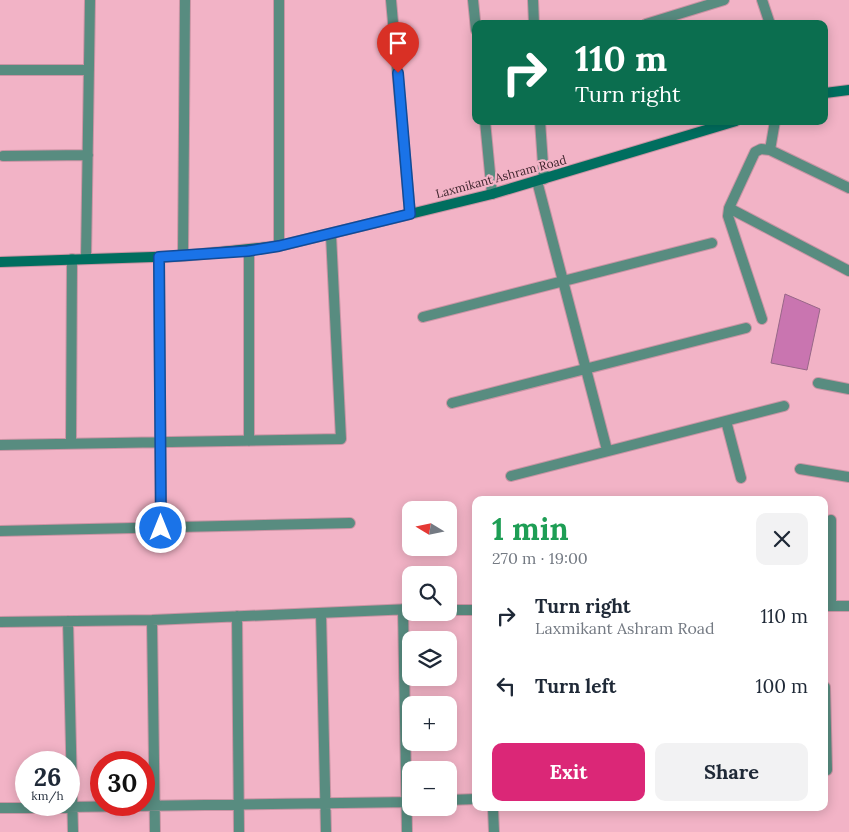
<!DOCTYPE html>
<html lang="en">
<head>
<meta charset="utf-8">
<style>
	:root { --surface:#fff; --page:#f2f2f3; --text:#1f2937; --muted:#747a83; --accent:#db2777 }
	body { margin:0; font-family:Lora,serif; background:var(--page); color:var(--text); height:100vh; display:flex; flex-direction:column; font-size:19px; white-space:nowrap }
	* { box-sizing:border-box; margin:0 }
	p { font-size:16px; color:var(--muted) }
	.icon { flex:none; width:28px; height:28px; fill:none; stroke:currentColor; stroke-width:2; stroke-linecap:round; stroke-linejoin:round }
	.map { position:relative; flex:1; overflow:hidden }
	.sheet { position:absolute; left:472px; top:496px; width:356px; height:315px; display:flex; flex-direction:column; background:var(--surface); border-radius:10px; box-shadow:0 2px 12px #0003 }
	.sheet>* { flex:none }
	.top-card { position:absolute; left:472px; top:20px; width:356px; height:105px; border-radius:10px; box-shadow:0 2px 12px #0003; background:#0b6e4f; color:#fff; overflow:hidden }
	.needle { width:32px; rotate:280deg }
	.fabs { position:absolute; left:402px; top:501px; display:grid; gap:10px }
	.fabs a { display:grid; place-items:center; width:55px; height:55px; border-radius:10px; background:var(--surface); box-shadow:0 2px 12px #0003; font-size:25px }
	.speed { position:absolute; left:15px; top:751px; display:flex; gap:10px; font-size:25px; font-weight:700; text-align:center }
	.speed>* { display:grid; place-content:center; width:65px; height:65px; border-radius:50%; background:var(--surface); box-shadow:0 2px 12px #0003; line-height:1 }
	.speed small { font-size:12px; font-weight:400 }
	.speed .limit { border:8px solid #d22; background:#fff; color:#111 }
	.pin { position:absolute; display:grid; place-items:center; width:42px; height:42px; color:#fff; margin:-51px -21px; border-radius:50% 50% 50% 0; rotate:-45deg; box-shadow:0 0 5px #0007 }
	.pin .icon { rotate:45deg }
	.me { position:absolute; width:55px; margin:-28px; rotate:0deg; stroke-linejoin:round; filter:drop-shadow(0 0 4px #0008) }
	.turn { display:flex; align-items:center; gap:18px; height:105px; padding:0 20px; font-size:22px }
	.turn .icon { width:65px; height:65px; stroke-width:2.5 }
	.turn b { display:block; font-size:35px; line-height:42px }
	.round { display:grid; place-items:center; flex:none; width:52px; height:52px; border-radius:10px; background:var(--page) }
	.headline { display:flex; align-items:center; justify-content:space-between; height:85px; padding:0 20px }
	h1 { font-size:30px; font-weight:800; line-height:38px; color:#1e9e55 }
	.action { display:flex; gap:10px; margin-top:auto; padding:10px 20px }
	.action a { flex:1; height:58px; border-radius:10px; background:var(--accent); color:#fff; font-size:20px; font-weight:800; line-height:58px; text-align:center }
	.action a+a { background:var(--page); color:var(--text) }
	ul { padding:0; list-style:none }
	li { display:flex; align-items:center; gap:15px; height:70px; padding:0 20px }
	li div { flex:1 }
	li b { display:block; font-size:19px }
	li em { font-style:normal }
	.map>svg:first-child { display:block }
</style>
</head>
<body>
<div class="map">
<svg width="849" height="832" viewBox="0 0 849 832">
	<rect width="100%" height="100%" fill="#f2b3c6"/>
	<path fill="#c975b0" stroke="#986788" d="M785,294L820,309L807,370L771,363Z"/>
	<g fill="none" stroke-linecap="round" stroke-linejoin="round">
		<g stroke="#ca94a4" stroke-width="12">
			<path id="street" d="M391,0L410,214
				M473,0L476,30
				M533,0L534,24
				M762,0L770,24
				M646,24L724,0
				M0,70H89
				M485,121L492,194
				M540,121L544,179
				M770,150L849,188
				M3,156L88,155
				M537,181L607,450
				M729,208L849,271
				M279,246V0
				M249,251V441
				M183,256L185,0
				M159,257L161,528
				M86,259L90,0
				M423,317L712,243
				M762,319L728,216L729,208L755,152L761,149L770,150L775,121
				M818,383L849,389
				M452,403L746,328
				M726,421L741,478
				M71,443L72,259
				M0,445L341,439L331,235
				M800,469L849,477
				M511,476L784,406
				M831,520V606
				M0,531L350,523
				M825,606H849
				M403,609L407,832
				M449,610H476
				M321,613L326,832
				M237,616L239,832
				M152,620L155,832
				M68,621L73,832
				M0,622L152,620L411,609
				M825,687L827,770
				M449,800L476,799
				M0,808L411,802
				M493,808L494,832"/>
		</g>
		<g stroke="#ca94a4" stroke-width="12">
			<path id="secondary" d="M825,93L849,90
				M0,262L183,256L279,246L492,194L736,121"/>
		</g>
		<use href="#street" stroke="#588c80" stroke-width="10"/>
		<use href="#secondary" stroke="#006e5f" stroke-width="10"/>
	</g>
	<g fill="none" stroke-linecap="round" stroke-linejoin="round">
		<g stroke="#114b97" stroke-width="12">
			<path id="route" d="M161,528L159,257L248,251L279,246L410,214L398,73"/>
		</g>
		<use href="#route" stroke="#1a73e8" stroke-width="9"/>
	</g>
	<g text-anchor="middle" stroke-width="4.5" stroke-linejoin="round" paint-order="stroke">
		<g font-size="12" fill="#3e252d" stroke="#f2b3c6">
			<text transform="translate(501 177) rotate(-15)" y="4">Laxmikant Ashram Road</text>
		</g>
	</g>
</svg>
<div class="fabs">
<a><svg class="needle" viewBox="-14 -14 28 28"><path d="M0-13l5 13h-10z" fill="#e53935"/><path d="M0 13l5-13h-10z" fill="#747a83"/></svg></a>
<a><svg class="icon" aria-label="search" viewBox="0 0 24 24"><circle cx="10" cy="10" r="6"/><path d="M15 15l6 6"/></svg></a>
<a><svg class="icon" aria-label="layers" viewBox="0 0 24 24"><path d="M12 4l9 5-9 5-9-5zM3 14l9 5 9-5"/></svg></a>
<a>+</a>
<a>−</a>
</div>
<div class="speed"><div>26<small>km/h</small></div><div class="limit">30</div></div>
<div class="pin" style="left:398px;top:73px;background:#d93025"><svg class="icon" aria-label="arrive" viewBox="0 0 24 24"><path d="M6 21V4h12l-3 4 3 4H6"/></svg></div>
<svg class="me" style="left:161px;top:528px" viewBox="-20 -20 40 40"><circle r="17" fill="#1a73e8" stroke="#fff" stroke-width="3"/><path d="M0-11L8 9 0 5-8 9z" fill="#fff"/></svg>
<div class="top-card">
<div class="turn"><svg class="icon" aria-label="right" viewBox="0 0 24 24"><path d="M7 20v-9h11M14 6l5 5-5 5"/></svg><div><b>110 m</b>Turn right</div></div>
</div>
<section class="sheet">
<div class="headline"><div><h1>1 min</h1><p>270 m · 19:00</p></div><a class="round"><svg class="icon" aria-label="close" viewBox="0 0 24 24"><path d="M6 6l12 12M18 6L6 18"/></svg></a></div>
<ul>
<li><svg class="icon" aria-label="right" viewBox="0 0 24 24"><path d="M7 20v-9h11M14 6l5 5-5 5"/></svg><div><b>Turn right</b><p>Laxmikant Ashram Road</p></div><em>110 m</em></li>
<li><svg class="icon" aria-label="left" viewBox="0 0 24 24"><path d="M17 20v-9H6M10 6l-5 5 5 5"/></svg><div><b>Turn left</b></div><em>100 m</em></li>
</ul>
<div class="action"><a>Exit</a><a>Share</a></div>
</section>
</div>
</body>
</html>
